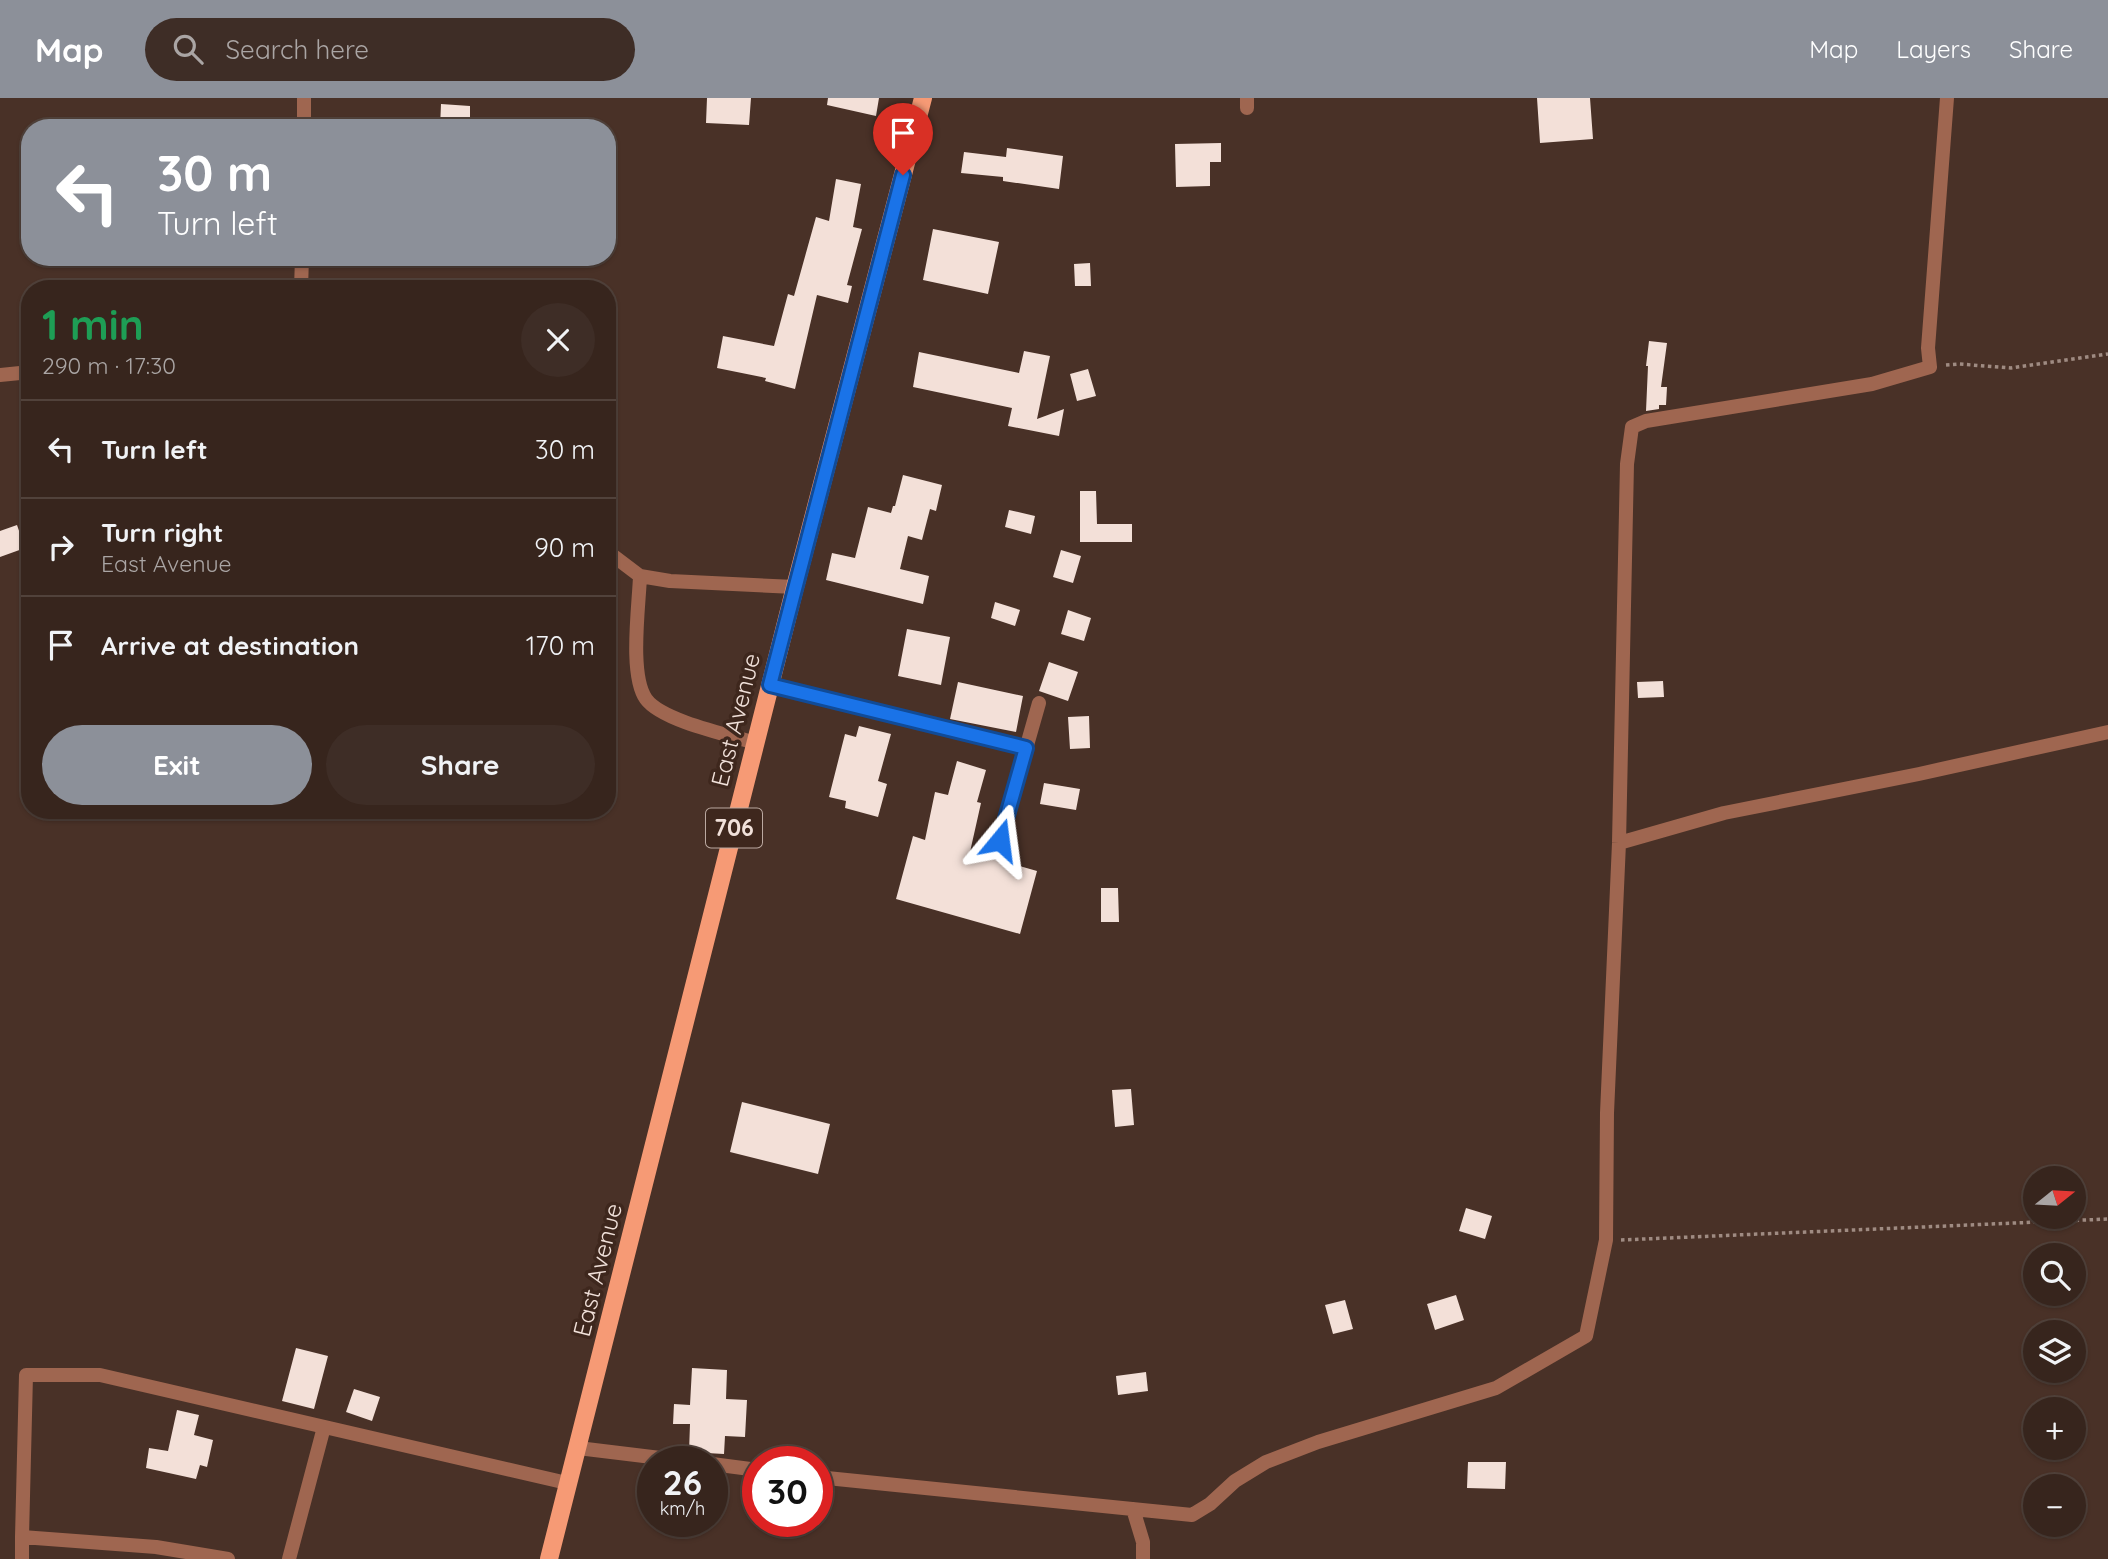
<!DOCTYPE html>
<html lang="en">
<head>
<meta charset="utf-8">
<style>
	:root { --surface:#37251d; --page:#3e2d26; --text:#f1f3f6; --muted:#aaa5a4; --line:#51423b; --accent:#8c9099 }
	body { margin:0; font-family:Quicksand,sans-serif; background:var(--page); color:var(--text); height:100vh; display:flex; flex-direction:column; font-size:26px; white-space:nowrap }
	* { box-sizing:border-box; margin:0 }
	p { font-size:23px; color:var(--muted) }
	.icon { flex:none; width:38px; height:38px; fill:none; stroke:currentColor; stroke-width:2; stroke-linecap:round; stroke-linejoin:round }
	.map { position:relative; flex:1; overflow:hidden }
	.drawer { position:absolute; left:21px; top:182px; width:595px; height:539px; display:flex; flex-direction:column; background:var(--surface); border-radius:28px; box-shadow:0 2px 5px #0004,0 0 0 2px var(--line) }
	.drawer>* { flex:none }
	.banner { position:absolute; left:21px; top:21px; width:595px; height:147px; border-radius:28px; box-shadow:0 2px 5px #0004,0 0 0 2px var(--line); background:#8c9099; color:#fff; overflow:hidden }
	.needle { width:46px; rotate:72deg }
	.fabs { position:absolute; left:2023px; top:1068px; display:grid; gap:14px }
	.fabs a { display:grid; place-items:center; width:63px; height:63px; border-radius:50%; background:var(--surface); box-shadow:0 2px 5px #0004,0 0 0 2px var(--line); font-size:35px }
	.speed { position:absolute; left:637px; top:1348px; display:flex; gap:14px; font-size:35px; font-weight:700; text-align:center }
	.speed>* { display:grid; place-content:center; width:91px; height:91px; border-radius:50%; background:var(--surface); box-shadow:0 2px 5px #0004,0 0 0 2px var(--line); line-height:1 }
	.speed small { font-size:18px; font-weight:400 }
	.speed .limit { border:10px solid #d22; background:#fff; color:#111 }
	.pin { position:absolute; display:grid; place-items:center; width:60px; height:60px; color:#fff; margin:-72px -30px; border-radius:50% 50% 50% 0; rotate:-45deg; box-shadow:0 0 7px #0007 }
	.pin .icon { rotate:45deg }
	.me { position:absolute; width:77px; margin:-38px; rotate:16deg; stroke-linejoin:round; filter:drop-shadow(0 0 5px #0008) }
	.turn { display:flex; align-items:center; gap:24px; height:147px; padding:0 21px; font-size:32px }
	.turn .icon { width:91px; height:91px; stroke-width:2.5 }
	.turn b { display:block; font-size:49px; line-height:60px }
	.round { display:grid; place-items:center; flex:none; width:74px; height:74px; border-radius:37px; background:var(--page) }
	.head { display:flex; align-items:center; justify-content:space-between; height:119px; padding:0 21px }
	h1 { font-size:42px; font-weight:700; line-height:52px; color:#1e9e55 }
	.button { display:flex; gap:14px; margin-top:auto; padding:14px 21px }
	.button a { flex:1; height:80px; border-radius:42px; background:var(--accent); color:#fff; font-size:28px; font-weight:700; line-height:80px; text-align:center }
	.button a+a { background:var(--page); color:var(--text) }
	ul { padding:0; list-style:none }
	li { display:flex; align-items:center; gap:21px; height:98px; padding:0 21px; border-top:2px solid var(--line) }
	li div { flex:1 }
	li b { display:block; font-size:26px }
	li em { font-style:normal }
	header { display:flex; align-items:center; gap:42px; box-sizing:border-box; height:98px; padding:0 35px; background:var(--accent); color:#fff }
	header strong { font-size:33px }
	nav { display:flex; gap:38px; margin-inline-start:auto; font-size:24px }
	.search { width:490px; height:63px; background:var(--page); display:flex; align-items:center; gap:18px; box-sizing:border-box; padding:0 24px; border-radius:38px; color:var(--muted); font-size:26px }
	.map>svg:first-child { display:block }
</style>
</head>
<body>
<header>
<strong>Map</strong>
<div class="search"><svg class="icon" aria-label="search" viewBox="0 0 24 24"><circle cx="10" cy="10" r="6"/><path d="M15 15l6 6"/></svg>Search here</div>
<nav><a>Map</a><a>Layers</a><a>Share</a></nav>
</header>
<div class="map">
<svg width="2108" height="1461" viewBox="0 0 2108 1461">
	<rect width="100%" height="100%" fill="#493127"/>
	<path fill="#f3e0d8" d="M707,0H751L749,27L706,25Z
		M828,0H879L876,18L827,7Z
		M1537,0H1590L1593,41L1540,45Z
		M441,6L470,8V30H440Z
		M1221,45V64H1210V88L1176,89L1175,46Z
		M1007,50L1063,58L1059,91L1003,83V79L961,75L964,54L1006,59Z
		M836,81L861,86L853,129L862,131L847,187L852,188L848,205L817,197L795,291L765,283L766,280L717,270L723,238L774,248L788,196L794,198L816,119L829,123Z
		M933,131L999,144L988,196L923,182Z
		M1090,165L1091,188H1075L1074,166Z
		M1649,243L1667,245L1661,289H1667L1666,307H1659V311L1646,313L1648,268H1646Z
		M1024,253L1050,258L1037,321L1064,311L1059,338L1008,328L1012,310L913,289L919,254L1019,275Z
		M1088,271L1096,298L1077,303L1070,276Z
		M903,377L942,387L936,413L930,411L922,442L908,438L900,471L929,478L923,506L826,482L832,455L855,460L868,409L891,415L893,408H895Z
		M1080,393H1096L1097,426H1132V444H1080Z
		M1009,412L1035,418L1031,436L1005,429Z
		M17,427L25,450L0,459V433Z
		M1061,452L1081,458L1073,485L1053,479Z
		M995,504L1020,512L1015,528L991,520Z
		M1068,512L1091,520L1084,543L1061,536Z
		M907,531L950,539L941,587L898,578Z
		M1049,564L1078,574L1068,603L1039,593Z
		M1663,583L1664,599L1638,600L1637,584Z
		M958,584L1023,598L1016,634L950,621Z
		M1089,618L1090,650L1070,651L1068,619Z
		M859,628L891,636L878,683L887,686L878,719L845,710L846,703L829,699L845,636L856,639Z
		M957,663L986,672L977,704L981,705L970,754L1037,773L1020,836L896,801L913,738L925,742L935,694L948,697Z
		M1044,685L1080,691L1076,712L1040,706Z
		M1101,790H1118L1119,824H1101Z
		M1131,991L1134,1027L1115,1029L1112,992Z
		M742,1004L830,1026L818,1076L730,1054Z
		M1466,1110L1492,1118L1485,1141L1459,1133Z
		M1456,1197L1464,1222L1435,1232L1427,1206Z
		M1345,1202L1353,1231L1333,1236L1325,1207Z
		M296,1250L328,1258L314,1311L282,1303Z
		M692,1270L727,1272L726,1301L747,1302L745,1339L725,1338L724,1356L689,1354L690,1326H673L674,1306L690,1307Z
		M1146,1274L1148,1293L1118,1297L1116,1278Z
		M354,1291L380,1299L372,1323L346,1314Z
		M177,1312L199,1317L194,1337L213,1342L207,1369L200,1367L196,1381L146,1370L149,1350L168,1353Z
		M1468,1364H1506L1505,1391L1467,1390Z"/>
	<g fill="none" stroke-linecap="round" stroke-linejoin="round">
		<path stroke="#9f8b82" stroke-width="3.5" stroke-dasharray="3.5 3.5" stroke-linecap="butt" d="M1946,267L1959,266L2011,270L2108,256
			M1621,1142L2108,1121"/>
		<path stroke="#9f6650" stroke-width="14" d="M1247,0V10
			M304,30V0
			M301,191L302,159
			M0,277L30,274
			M607,453L640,478L670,483L795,489
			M640,478C639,508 629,577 646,601C662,623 729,637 756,645
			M770,587L1026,650
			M1000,742L1039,605
			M1619,745L1724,715L1919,676L2108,634
			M578,1350L685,1363
			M712,1366L758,1372
			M817,1379L1192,1417L1210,1406L1235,1383L1266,1364L1318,1344L1496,1290L1586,1238L1606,1142L1607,1015L1619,745L1627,366L1632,329L1646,323L1872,286L1930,269L1928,250L1947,0
			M1133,1411L1143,1444V1461
			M22,1439V1461
			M228,1461L156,1449L22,1439L26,1277H100L567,1385
			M289,1461L324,1329"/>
		<path stroke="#f69a75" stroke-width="18" d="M549,1461L795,489L923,0"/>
	</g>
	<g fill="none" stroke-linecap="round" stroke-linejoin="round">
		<g stroke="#114b97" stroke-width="18">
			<path id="route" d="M903,77L770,587L1026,650L1000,742"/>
		</g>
		<use href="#route" stroke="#1a73e8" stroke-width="12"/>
	</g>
	<g text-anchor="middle" stroke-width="7" stroke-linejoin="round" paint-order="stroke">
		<rect fill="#3e271d" stroke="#bba9a1" stroke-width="2" x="706" y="710.5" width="56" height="39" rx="5"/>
		<g font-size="23" font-weight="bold" fill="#f1e1da">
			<text x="734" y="738">706</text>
		</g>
		<g font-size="24" fill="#f1e1da" stroke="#3e271d">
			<text transform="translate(736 622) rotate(-76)" y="8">East Avenue</text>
			<text transform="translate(598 1172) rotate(-76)" y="8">East Avenue</text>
		</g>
	</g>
</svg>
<div class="fabs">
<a><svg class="needle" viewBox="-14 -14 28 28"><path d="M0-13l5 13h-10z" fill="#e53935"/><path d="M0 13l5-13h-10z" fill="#aaa5a4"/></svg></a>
<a><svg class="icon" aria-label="search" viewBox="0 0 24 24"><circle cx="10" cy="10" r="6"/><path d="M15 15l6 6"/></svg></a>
<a><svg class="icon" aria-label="layers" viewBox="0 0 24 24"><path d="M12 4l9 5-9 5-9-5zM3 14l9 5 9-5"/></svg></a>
<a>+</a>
<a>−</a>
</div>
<div class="speed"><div>26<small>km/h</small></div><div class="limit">30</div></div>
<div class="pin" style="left:903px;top:77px;background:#d93025"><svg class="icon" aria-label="arrive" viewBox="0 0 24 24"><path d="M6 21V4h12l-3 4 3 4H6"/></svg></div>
<svg class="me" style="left:1000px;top:742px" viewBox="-20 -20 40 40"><path d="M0-17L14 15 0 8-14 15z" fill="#1a73e8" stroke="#fff" stroke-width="4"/></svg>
<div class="banner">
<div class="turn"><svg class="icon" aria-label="left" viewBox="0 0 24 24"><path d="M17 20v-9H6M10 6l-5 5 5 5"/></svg><div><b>30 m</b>Turn left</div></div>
</div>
<section class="drawer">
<div class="head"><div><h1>1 min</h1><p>290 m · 17:30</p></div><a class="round"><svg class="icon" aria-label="close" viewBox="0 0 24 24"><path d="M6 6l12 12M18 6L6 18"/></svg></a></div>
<ul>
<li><svg class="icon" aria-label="left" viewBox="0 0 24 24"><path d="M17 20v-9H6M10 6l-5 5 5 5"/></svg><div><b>Turn left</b></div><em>30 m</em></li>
<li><svg class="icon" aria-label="right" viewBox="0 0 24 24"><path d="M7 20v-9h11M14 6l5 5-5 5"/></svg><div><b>Turn right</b><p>East Avenue</p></div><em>90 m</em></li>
<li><svg class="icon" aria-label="arrive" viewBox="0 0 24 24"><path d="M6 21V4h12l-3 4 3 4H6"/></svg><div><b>Arrive at destination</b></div><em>170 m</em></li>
</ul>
<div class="button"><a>Exit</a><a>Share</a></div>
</section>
</div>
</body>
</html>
